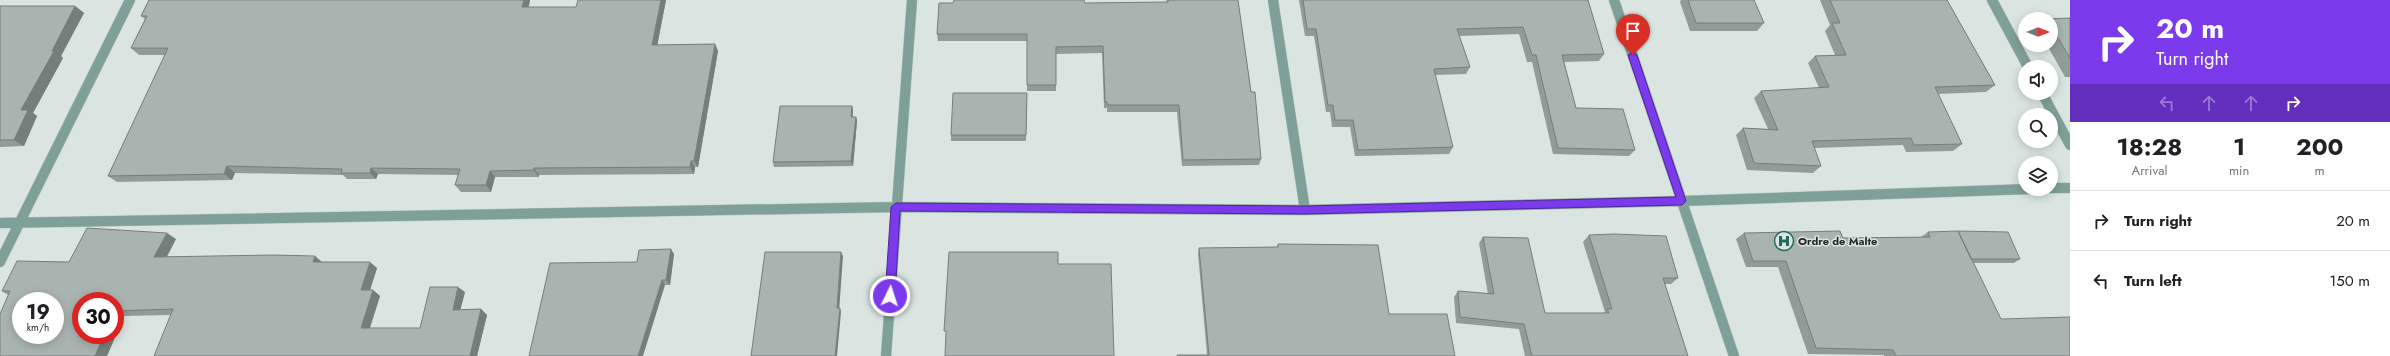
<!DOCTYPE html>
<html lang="en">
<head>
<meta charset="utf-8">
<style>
	:root { --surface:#fff; --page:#f6f6f6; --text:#202124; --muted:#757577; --line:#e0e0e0 }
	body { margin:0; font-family:Jost,sans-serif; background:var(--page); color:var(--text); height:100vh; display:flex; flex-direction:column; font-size:15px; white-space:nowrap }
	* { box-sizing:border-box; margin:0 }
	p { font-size:13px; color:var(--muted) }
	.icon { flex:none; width:22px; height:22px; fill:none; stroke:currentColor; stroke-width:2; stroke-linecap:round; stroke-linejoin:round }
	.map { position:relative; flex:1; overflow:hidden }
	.sheet { display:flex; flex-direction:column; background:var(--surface); width:320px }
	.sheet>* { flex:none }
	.banner { background:#7c3aed; color:#fff; overflow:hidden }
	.needle { width:26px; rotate:90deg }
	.tools { position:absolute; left:2018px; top:12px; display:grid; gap:8px }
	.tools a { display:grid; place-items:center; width:40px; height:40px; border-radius:50%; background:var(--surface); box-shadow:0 2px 10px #0003; font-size:20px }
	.speed { position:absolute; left:12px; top:292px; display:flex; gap:8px; font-size:20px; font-weight:700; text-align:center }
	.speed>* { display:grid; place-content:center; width:52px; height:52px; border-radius:50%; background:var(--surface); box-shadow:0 2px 10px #0003; line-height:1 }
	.speed small { font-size:10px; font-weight:400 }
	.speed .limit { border:6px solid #d22; background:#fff; color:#111 }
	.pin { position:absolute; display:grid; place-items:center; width:34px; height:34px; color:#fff; margin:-41px -17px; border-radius:50% 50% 50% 0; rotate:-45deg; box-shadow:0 0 4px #0007 }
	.pin .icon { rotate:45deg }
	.me { position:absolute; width:44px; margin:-22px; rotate:4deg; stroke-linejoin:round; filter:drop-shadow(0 0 3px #0008) }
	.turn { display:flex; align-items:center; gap:14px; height:84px; padding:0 20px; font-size:18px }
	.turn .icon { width:52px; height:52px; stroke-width:2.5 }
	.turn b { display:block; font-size:28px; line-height:34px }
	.lanes { display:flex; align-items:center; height:38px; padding:0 20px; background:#0003; justify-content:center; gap:20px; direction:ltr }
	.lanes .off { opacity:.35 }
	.eta { display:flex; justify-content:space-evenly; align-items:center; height:68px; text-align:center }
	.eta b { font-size:24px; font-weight:700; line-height:28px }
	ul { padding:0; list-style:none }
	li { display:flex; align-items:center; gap:12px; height:60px; padding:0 20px; border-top:1px solid var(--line) }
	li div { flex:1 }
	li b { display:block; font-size:15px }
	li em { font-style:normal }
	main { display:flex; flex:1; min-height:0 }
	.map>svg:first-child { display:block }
</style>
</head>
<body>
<main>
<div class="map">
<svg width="2070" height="356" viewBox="0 0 2070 356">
	<rect width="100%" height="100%" fill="#dae5e2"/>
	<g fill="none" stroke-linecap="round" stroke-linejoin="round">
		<g stroke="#bac3c1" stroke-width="11">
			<path id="minor" d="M1273,0L1305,210
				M1614,0L1734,356
				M1992,0L2028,67
				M2042,93L2070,145
				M2051,188H2070
				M0,223L896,207L1305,210L1682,201L2031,189
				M0,262L130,0
				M886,356L912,0"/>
		</g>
		<use href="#minor" stroke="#7fa099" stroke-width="10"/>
	</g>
	<path fill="#919b98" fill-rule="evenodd" d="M149,0H530L529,7H576L666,0L657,45L715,44L718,51L698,167H695L694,174L539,175V177H495L491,192H461L455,185L458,175L378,174L376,179H347L343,175L235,173L232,180L117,182L108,176L165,55H139L131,48L145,19L141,16Z
		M1166,0H1238L1261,159L1259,165L1182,166L1177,112H1107V108H1104L1102,53L1056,54V91H1027V41H938L937,34L1085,3L1167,2Z
		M1299,0H1588L1604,54L1599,61L1564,62L1576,108L1635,150L1629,156L1553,154L1532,62H1527L1519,34L1459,36L1470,67L1466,74L1435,75L1453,147L1449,154L1355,156L1350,127H1332L1330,112H1326L1314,36H1305Z
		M1681,0H1754L1764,23L1757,31H1690L1680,2Z
		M1820,0H1947L1995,85L1986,92L1938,94L1962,144L1953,151L1906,152L1903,145L1814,148L1821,166L1813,173L1747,170L1736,135L1743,128L1768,129L1754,98L1761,91L1819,88L1808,63L1815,56L1835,55L1825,31L1830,25Z
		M0,6H75L84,13L61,56L63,58L33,113L37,116L24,146L0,147Z
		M2070,18V77H2065L2047,45H2051V19Z
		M1027,93L1026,141H951V135Z
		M852,106L853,110V117H856L857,121L853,166L774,167L773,162Z
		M1958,231L2020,259L2014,263H1973L2001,319L2070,356H1884V355L1808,354L1778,267H1746L1736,239L1744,233L1843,238L1921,237L1928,232H1957Z
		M1589,235L1678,278L1671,284H1665L1688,356H1525L1519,329L1456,323L1454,297L1458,291L1488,294L1479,243L1483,237L1545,313H1603L1605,312L1583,242Z
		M176,239L167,257L322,262L377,268L370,290H373L380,296L370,328H420L465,292L460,310L481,309L487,315L477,356L171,315L124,316L107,356H0L8,295L2,291ZM115,301V335H81Z
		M1278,244L1389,314L1455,356H1177V355H1207L1198,254L1199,248L1277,247Z
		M674,254L670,285H665L637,262Z"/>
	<path fill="#767e7c" d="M524,0H530L526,14L522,7Z
		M661,0H666L656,52L652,45Z
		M75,6L84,13L61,56L63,58L33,113L37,116L24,146L14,140L21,110L52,51Z
		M715,44L718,51L698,167L694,161Z
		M852,106L853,110L852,121L851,117Z
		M856,117L857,121L853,166L851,161Z
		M691,161L695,167L694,174L690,167Z
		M227,166L235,173L232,180L224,174Z
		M371,168L378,174L376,179L370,173Z
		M534,168L539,175V177L534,170Z
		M490,171L495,177L491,192L486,185Z
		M167,233L176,239L163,263L154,257Z
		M671,249L674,254L670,285L666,280Z
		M841,252L843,256L839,312L837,308Z
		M315,256L322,262H313Z
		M370,262L377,268L368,296L361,290Z
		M662,280L665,285L643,356H638Z
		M458,287L465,292L459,315L453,310Z
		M373,290L380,296L368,333L361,328Z
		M840,308L841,312L837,356H835Z
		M481,309L487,315L477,356H470Z
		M115,311L124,316L107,356H95L104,335H115Z"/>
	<path fill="#a9b4b1" stroke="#767e7c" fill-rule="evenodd" d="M149,0H524L522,7H576L578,0H661L652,45L715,44L694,161H691L690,167L534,168V170L490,171L486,185H455L460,169L371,168L370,173H341L342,169L227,166L224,174L108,176L168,48H131L147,16H141Z
		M954,0H1084L1085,3L1168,2V0H1238L1251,92H1255L1261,159L1183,160L1179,105H1108L1107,102H1105L1103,46L1056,47V85H1027V34H937L939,3H953Z
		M1303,0H1588L1604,54L1562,55L1576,108L1623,109L1635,150L1558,148L1536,55H1532L1523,27L1457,29L1470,67L1434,69L1453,147L1358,150L1353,120H1335L1333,105H1328L1316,29H1307Z
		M1688,0H1754L1764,23H1696Z
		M1830,0H1947L1995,85L1935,87L1962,144L1914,145L1911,138L1812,141L1821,166L1754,163L1743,128L1778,130L1761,91L1829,87L1815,56L1846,55L1832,23H1840Z
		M0,6H75L52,51H54L21,110H28L14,140H0Z
		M2070,18V58L2051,26V19H2047Z
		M953,93H1027L1026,135H951Z
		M780,106H852L851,117H856L851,161L773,162Z
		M87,228L167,233L154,257L273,255L315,256L313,262H370L361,290H373L361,328H420L430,287H458L453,310L481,309L470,356H154L173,309L115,311V301H81V335H104L95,356H0V314L10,291H2L17,261L69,262ZM21,301H55V335H21Z
		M1840,231L1843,238L1930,237L1928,232L1958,231L2001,319L2070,317V356H1896L1893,350L1816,348L1786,261H1753L1744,233Z
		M1958,231L2008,232L2020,259H1971Z
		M1614,234L1666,236L1678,278H1663L1688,356H1532L1524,324L1460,317L1458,291L1494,294L1483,237L1528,238L1545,313H1609L1607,309H1612L1589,235Z
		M1278,244L1378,245L1389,314H1447L1455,356H1177V355H1209L1199,248L1278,247Z
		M671,249L666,280H662L638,356H529L550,263L637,262L639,250Z
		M765,252H841L837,308H840L835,356H751Z
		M949,252H1058V264H1111L1114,356H945L946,331H944Z"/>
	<path fill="#7c3aed" stroke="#51269a" d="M1633,52L1637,55L1686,201L1682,205L1305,214L900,211L895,296L890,301L885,296L891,207L896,203L1305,206L1676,197L1628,55Z"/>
	<defs>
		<g id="hospital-ring" transform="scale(1)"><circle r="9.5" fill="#dae5e2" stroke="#246a5e" stroke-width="1.5"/><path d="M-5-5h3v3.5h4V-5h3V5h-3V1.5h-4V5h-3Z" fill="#246a5e"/></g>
	</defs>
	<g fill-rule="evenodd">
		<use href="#hospital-ring" x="1784" y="241"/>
	</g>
	<g text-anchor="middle" stroke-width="3" stroke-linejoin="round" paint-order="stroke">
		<g font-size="11" font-weight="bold" fill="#262a29" stroke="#dae5e2" text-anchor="start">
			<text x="1798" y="245">Ordre de Malte</text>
		</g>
	</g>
</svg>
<div class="tools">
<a><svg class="needle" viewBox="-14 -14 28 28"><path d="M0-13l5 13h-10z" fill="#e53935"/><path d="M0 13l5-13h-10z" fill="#757577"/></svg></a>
<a><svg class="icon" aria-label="sound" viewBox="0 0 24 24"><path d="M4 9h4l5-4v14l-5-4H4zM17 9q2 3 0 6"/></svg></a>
<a><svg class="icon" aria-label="search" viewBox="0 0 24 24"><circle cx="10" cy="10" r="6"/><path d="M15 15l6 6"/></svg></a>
<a><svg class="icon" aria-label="layers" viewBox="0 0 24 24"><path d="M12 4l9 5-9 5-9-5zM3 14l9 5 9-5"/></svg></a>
</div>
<div class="speed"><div>19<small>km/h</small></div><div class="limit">30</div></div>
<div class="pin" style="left:1633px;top:55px;background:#d93025"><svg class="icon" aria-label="arrive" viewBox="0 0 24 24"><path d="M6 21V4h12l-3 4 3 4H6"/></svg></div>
<svg class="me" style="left:890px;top:296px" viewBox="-20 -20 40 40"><circle r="17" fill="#7c3aed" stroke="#fff" stroke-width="3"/><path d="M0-11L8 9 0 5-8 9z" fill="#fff"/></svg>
</div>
<section class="sheet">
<div class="banner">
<div class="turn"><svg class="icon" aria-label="right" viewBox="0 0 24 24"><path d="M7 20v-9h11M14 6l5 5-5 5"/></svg><div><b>20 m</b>Turn right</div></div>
<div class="lanes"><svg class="icon off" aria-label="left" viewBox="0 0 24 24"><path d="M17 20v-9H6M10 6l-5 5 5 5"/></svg><svg class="icon off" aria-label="ahead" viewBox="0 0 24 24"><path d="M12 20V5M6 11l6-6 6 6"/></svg><svg class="icon off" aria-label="ahead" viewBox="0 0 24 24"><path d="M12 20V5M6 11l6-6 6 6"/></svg><svg class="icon" aria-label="right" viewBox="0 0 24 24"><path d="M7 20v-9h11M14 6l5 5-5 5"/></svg></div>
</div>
<div class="eta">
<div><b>18:28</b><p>Arrival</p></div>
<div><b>1</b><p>min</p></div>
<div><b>200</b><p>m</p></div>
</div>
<ul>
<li><svg class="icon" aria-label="right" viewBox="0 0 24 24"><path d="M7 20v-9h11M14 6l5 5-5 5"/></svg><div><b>Turn right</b></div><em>20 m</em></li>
<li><svg class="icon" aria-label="left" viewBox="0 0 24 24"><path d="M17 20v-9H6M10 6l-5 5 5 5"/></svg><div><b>Turn left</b></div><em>150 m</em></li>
</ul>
</section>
</main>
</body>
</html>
